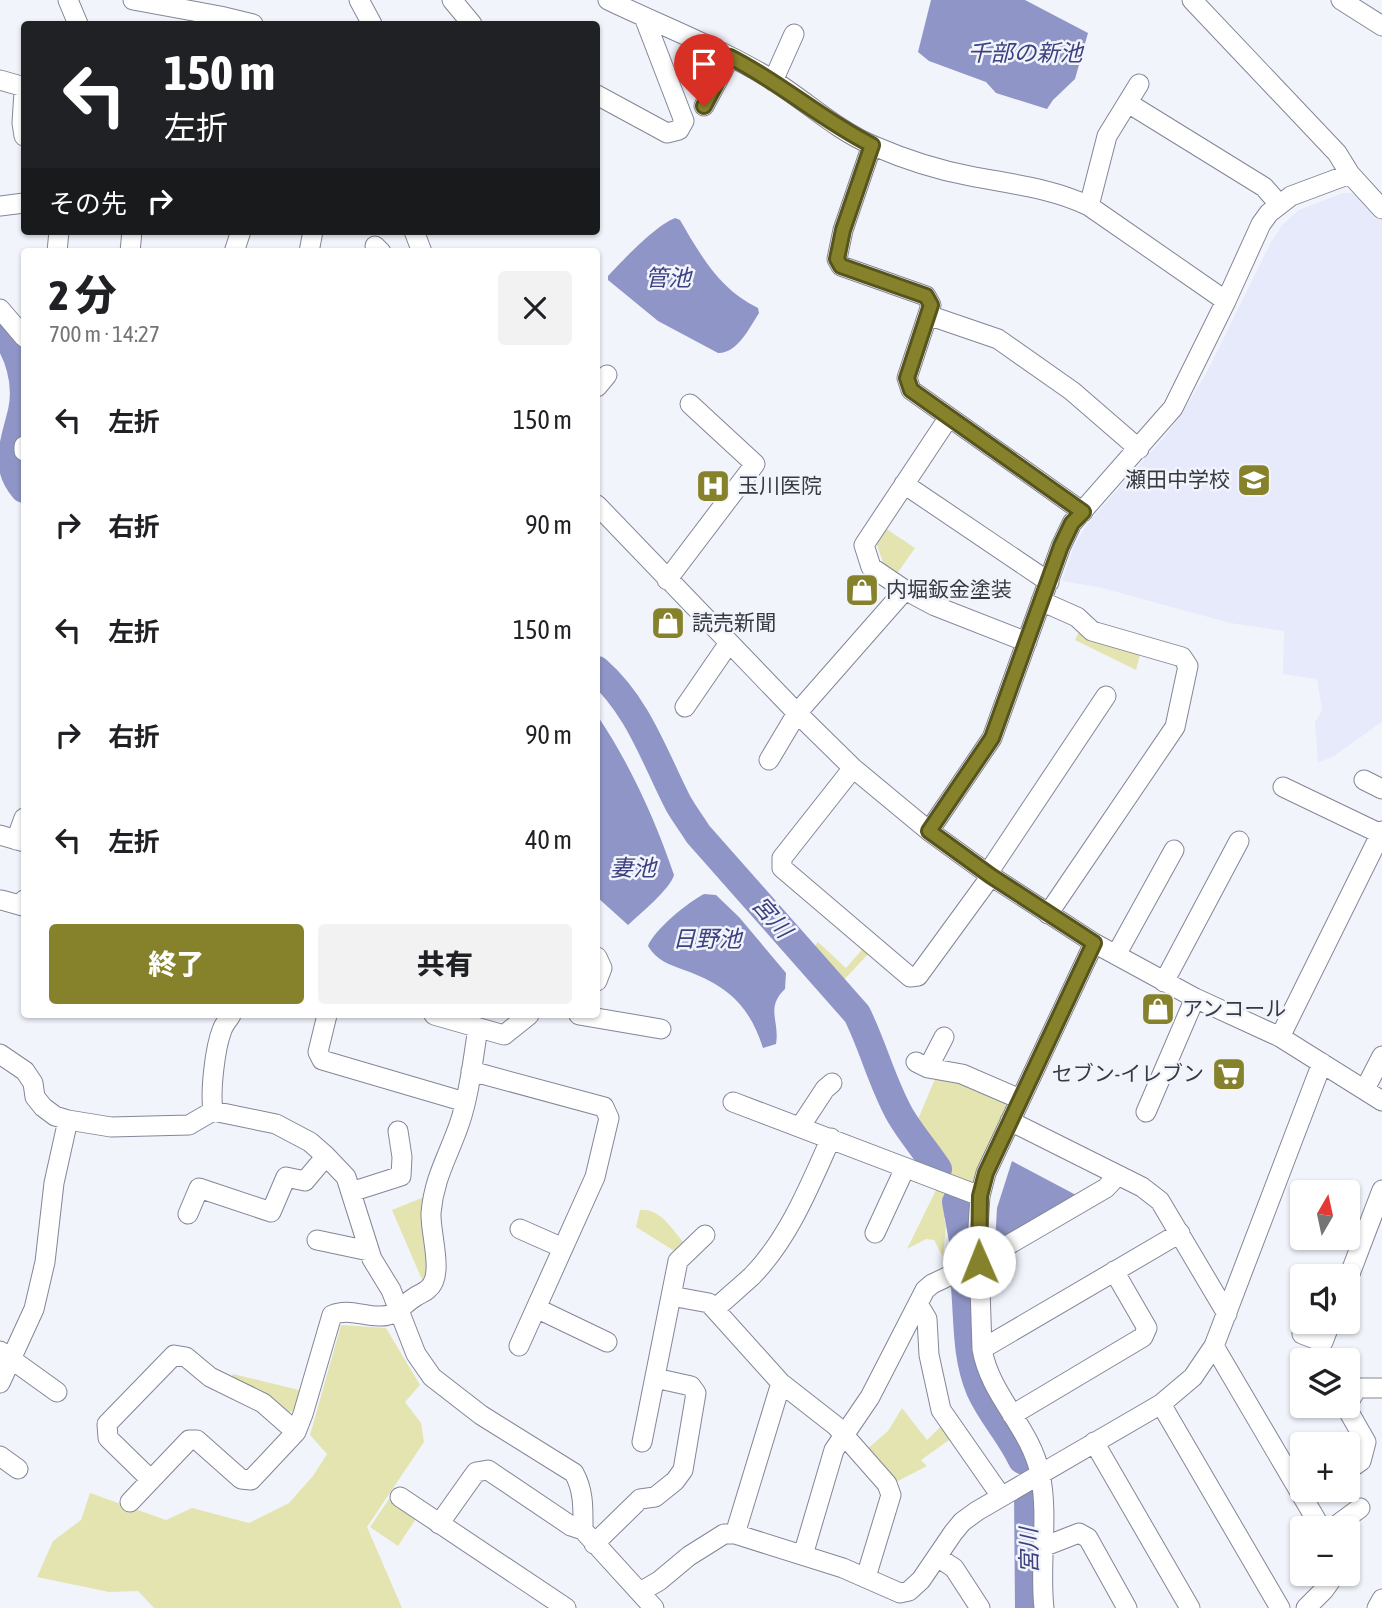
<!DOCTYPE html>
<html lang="ja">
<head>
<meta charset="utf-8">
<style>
	:root { --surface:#fff; --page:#f2f2f2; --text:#202124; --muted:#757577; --accent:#86822b }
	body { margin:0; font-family:"Asap Condensed","Noto Sans JP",sans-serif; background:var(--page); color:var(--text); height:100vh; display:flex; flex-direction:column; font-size:26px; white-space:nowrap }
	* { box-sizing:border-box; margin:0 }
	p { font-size:23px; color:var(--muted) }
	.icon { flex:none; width:38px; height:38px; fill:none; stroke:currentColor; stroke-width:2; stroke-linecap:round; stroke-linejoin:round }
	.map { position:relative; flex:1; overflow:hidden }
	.details { position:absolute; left:21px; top:248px; width:579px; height:770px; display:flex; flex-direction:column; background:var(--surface); border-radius:7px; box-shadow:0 2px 5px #0004 }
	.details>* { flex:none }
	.banner { position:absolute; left:21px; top:21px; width:579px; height:214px; border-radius:7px; box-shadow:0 2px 5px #0004; background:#202124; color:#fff; overflow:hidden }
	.needle { width:46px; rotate:9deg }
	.tools { position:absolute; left:1290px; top:1180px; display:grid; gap:14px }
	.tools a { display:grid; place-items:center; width:70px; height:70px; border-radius:7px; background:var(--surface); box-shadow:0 2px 5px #0004; font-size:35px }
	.pin { position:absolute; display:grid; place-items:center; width:60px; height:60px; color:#fff; margin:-72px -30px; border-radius:50% 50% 50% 0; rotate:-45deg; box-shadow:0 0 7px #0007 }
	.pin .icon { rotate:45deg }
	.me { position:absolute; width:77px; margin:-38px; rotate:359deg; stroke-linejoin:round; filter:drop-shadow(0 0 5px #0008) }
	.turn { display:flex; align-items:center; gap:24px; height:147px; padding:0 28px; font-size:32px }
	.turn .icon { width:91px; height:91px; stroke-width:2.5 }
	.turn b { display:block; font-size:49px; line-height:60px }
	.then { display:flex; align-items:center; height:66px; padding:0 28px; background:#0003; gap:14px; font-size:26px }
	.round { display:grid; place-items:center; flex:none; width:74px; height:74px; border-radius:7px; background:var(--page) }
	.summary { display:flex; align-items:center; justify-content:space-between; height:119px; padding:0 28px }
	h1 { font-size:42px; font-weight:800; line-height:52px }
	.cta { display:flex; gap:14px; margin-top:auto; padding:14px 28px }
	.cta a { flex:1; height:80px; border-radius:7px; background:var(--accent); color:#fff; font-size:28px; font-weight:800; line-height:80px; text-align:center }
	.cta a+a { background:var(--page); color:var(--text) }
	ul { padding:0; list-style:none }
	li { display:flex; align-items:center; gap:21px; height:105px; padding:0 28px }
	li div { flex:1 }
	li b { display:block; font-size:26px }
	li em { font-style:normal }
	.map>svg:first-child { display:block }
</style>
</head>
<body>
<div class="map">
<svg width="1382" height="1608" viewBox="0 0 1382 1608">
	<rect width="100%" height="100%" fill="#f2f4fc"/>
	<path fill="#e7eafb" d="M1343,193H1352L1362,199L1382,222V722L1334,756L1318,763L1315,722L1322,711L1317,679L1283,674L1284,631L1230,623L1102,588L1062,581L1074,546L1087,524L1165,436L1183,412L1208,370L1270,244L1283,224L1299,210Z"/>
	<path fill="#e4e4b0" d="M885,528L915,548L896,575L886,570L875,540Z
		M1079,632L1141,651L1136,670L1075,640Z
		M818,942L846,968L866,945L872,950L839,985L808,955Z
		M935,1079C956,1082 997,1088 1007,1106L977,1184L946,1174L915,1126Z
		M937,1188L947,1192L955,1214L944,1218L946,1226L943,1257L934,1240L926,1239L907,1249Z
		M424,1197L423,1238L429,1271L423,1282L392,1210Z
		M640,1210C661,1208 672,1230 685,1244L676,1252L636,1227Z
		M341,1325L386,1328L420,1385L405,1402L421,1423L424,1442L367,1527L402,1608H154L138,1591L109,1592L37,1577L53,1541L81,1520L90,1493L166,1520L192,1508L249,1523L289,1503L313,1476L327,1454L310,1435Z
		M233,1374L303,1391L297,1410L286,1413L230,1380Z
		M902,1408L927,1440L942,1425L952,1438L921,1460L927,1466L896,1482L866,1450L888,1431Z
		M389,1499L417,1517L398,1546L370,1527Z"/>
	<path fill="#8f96c7" d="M931,0H1025L1088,33L1075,79L1053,100L1047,109L996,93L986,82L929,61L918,52Z
		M675,218L680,220C701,256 720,290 758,308L759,313C750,327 737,354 718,353L658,321L608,280V276C623,260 655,226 675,218Z
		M597,715C630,764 655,819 674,875C671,888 639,915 628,925L597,897Z
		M704,894L716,895L739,917L786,973L785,989C765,1008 780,1021 776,1044L763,1048C749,1004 726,985 684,970C670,965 656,960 648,946C654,930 688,902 704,894Z
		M1012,1161L1076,1195L995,1243L997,1208Z"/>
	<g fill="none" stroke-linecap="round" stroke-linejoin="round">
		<path stroke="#8f96c7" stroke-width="28" d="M0,329C19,350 28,383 22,411C16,439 2,464 24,489
			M597,670C638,706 654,756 678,803C684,814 692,824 698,834L857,1014C873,1046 882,1083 900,1115C911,1134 926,1151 938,1169
			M956,1202L965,1251
			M965,1287C968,1322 966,1357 980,1390C991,1415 1010,1434 1022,1460
			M1028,1494L1029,1608"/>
		<g stroke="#838698" stroke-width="21">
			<path id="minor" d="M68,0L78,24
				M133,0L220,16L253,24
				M359,0L372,24
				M452,0L472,24
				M608,0C662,26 720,48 771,79C806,101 836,130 874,146C904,159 938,170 970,176C1011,184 1051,188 1089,206L1226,301
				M1192,0L1337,153L1350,174
				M1341,0L1382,26
				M0,80L21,86L24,91
				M773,81L794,34
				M24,91L22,123L24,136
				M597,95L667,133L679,130L684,121L644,17
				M1128,103L1264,187L1279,204
				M704,106L730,57
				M872,145L843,230L837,259L841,266L926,296L931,305L907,378L911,390L1083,512
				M0,206L24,203
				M1089,206L1107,136L1139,84
				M414,231L422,252
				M375,246L381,252
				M57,252L59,231
				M130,252L132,231
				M234,252L241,231
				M309,252L313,231
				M0,309L24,337
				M928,315L998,339L1072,391L1139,449
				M597,387L607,375
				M949,417L864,545L871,567L905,590L935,606L1027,642
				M24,446V451
				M904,484L1049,582
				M597,505L797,713L853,768L929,831L991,876L1094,943L1195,998L1280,1037L1382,1101
				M667,580L755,464L690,404
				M1041,601L1077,617L1092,631L1182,657L1188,666L1175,727L1048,914
				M685,707L729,643
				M769,760L797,713L905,590
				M853,768L782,858V868L910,977L918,976L991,876
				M1364,780L1382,789
				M1283,787L1381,834
				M929,831L992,738L1061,546L1072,523L1173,408L1226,301L1261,224L1269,213L1291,196L1350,174L1382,209
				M0,835L24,842
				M16,840L24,818
				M988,873L1106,696
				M1,900L23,906L24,900
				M1116,955L1174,850
				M597,957L602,968L597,981
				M1164,982L1239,841
				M327,1015L318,1052L322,1060L465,1102
				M434,1015L504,1035L529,1015
				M579,1015L661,1029
				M1280,1037L1382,831
				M0,1054L25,1071L33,1083L35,1097L43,1107L55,1116L68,1120L111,1127L189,1125L213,1111L276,1124L310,1142L326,1156L346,1177L372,1259L391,1290L416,1354L432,1377L481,1415L574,1473C584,1491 583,1509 583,1530L654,1608
				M916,1062L928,1068L962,1074L1020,1099
				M928,1068L944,1037
				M471,1071L604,1107L609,1118L595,1177L519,1346
				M1365,1089L1382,1056
				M733,1102L980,1196
				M213,1111C210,1091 215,1048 222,1030C224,1024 228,1020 231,1015
				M1146,1112L1195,998
				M1010,1121L1142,1187L1160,1201L1227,1314
				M800,1127L825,1089L832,1083
				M351,1192L401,1176L402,1157L398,1131
				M188,1214L199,1188L271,1212L286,1177L305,1181L326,1156
				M520,1229L563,1248
				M875,1233L905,1168
				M317,1240L369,1251
				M1348,1279L1382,1190
				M671,1296L709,1303L781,1383L836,1426L887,1484L891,1495L866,1577
				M918,1304L927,1319L929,1355L941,1410L1001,1496
				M536,1308L607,1342
				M715,1309C727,1298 740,1287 752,1276C789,1238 810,1185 831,1138
				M1302,1334L1323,1342L1331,1321
				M1214,1346L1321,1528
				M982,1349L1180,1233
				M0,1351L57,1392
				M0,1383L34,1309L45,1262L54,1183L68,1120
				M1161,1404L1280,1608
				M1012,1415L1143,1337L1147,1328L1114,1271
				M642,1442L678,1261L705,1235
				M1094,1442L1190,1608
				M0,1456L18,1469
				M1348,1470L1361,1461L1366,1442L1346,1407L1357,1388H1382
				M151,1480L108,1438L107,1424L174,1355L186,1357L210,1377L263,1403L296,1432
				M400,1497L566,1608
				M130,1502L189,1440H197L241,1479L251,1480L296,1432L303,1414L332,1315C348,1308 362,1316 379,1316C396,1317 402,1305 415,1297C419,1294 424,1293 428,1289C445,1276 430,1234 431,1213C434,1177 449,1155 460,1122C470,1092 473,1058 478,1028
				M439,1524L476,1472L488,1470L571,1526L583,1530
				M1333,1528L1360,1508
				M735,1534L781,1383
				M594,1544L640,1499L655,1497L675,1481L683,1470L696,1393L691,1386L655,1378
				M1043,1547L1079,1533L1088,1538L1127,1608
				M803,1555L834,1450L870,1397L925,1290L932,1284L979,1262L1106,1188L1118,1175
				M937,1557L954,1568L980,1608
				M640,1592L659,1581L689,1556L724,1534H735L843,1568L900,1593L909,1591L921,1580L953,1533L962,1522L977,1511L1161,1404L1193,1377L1214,1346L1322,1063
				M1044,1608C1039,1565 1049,1515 1040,1474C1031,1428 990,1396 982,1349L978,1227L980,1196L986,1173L1094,943
				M1306,1608L1324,1590L1336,1573
				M1377,1608L1382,1599"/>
		</g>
		<use href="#minor" stroke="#fff" stroke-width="19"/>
	</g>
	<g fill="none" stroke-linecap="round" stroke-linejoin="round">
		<g stroke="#57541c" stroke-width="18">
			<path id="route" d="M704,106L730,57C780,82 822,120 872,145L843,230L837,259L841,266L926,296L931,305L907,378L911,390L1083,512L1072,523L1061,546L992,738L929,831L991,876L1094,943L986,1173L980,1196L979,1262"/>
		</g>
		<use href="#route" stroke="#86822b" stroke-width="12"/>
	</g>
	<defs>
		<g id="school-square" transform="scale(1.75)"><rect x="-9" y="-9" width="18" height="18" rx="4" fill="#86822b" stroke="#f2f4fc"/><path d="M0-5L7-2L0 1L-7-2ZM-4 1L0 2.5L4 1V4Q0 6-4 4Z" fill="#fff"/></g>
		<g id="hospital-square" transform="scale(1.75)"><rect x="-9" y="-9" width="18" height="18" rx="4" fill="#86822b" stroke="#f2f4fc"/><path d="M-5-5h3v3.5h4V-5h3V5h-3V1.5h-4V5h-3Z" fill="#fff"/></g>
		<g id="shop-square" transform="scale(1.75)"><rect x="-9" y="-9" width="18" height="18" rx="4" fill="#86822b" stroke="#f2f4fc"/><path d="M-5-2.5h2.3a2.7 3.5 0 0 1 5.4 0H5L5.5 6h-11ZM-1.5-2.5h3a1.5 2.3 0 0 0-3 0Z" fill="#fff"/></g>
		<g id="supermarket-square" transform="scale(1.75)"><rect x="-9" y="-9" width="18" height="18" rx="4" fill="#86822b" stroke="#f2f4fc"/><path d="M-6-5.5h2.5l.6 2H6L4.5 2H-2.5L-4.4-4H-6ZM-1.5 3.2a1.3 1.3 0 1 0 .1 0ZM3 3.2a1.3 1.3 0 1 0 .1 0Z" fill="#fff"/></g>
	</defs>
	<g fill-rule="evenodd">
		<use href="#school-square" x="1254" y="480"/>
		<use href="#hospital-square" x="713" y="486"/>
		<use href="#shop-square" x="862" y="590"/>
		<use href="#shop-square" x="668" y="623"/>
		<use href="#shop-square" x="1158" y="1009"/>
		<use href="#supermarket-square" x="1229" y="1074"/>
	</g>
	<g text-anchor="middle" stroke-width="5" stroke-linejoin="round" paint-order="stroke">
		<g font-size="21" fill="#383a41" stroke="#f2f4fc" text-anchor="start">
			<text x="1230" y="487" text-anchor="end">瀬田中学校</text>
			<text x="738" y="493">玉川医院</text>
			<text x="886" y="597">内堀鈑金塗装</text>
			<text x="692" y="630">読売新聞</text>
			<text x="1182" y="1016">アンコール</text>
			<text x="1204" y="1081" text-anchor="end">セブン-イレブン</text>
		</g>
		<g font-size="23" font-style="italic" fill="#3d417f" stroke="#f2f4fc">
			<text x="1025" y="61">千部の新池</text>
			<text x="668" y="286">管池</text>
			<text x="633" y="876">妻池</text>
			<text transform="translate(772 917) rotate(49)" y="8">宮川</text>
			<text x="707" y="947">日野池</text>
			<text transform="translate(1029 1551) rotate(-91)" y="8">宮川</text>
		</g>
	</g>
</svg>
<div class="tools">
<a><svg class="needle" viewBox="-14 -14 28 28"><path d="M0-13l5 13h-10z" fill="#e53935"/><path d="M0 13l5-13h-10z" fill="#757577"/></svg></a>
<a><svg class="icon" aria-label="sound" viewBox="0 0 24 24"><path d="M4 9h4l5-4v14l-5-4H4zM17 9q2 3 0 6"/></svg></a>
<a><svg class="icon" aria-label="layers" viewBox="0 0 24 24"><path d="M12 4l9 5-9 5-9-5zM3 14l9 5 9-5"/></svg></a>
<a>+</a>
<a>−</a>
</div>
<div class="pin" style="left:704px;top:106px;background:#d93025"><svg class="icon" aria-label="arrive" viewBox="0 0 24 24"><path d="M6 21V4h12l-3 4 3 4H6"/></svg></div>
<svg class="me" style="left:979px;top:1262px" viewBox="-20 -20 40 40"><circle r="19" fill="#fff"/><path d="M0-13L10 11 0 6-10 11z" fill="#86822b"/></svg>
<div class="banner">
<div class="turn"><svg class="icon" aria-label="left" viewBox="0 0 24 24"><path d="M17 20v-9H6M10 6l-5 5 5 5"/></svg><div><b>150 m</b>左折</div></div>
<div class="then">その先<svg class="icon" aria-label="right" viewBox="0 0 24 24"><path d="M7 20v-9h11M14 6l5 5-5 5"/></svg></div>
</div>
<section class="details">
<div class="summary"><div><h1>2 分</h1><p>700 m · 14:27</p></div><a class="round"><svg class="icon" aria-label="close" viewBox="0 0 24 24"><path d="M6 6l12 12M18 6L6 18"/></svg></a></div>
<ul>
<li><svg class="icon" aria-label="left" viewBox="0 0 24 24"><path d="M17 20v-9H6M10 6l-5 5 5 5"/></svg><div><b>左折</b></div><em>150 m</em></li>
<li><svg class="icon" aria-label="right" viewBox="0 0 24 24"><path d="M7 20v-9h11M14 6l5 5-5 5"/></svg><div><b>右折</b></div><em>90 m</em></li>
<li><svg class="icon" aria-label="left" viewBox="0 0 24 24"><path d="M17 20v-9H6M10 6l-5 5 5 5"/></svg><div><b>左折</b></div><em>150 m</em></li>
<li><svg class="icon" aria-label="right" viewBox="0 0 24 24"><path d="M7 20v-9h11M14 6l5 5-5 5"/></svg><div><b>右折</b></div><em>90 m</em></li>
<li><svg class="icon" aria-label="left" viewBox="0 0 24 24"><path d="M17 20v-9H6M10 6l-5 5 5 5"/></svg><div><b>左折</b></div><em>40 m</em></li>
</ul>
<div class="cta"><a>終了</a><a>共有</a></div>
</section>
</div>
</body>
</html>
